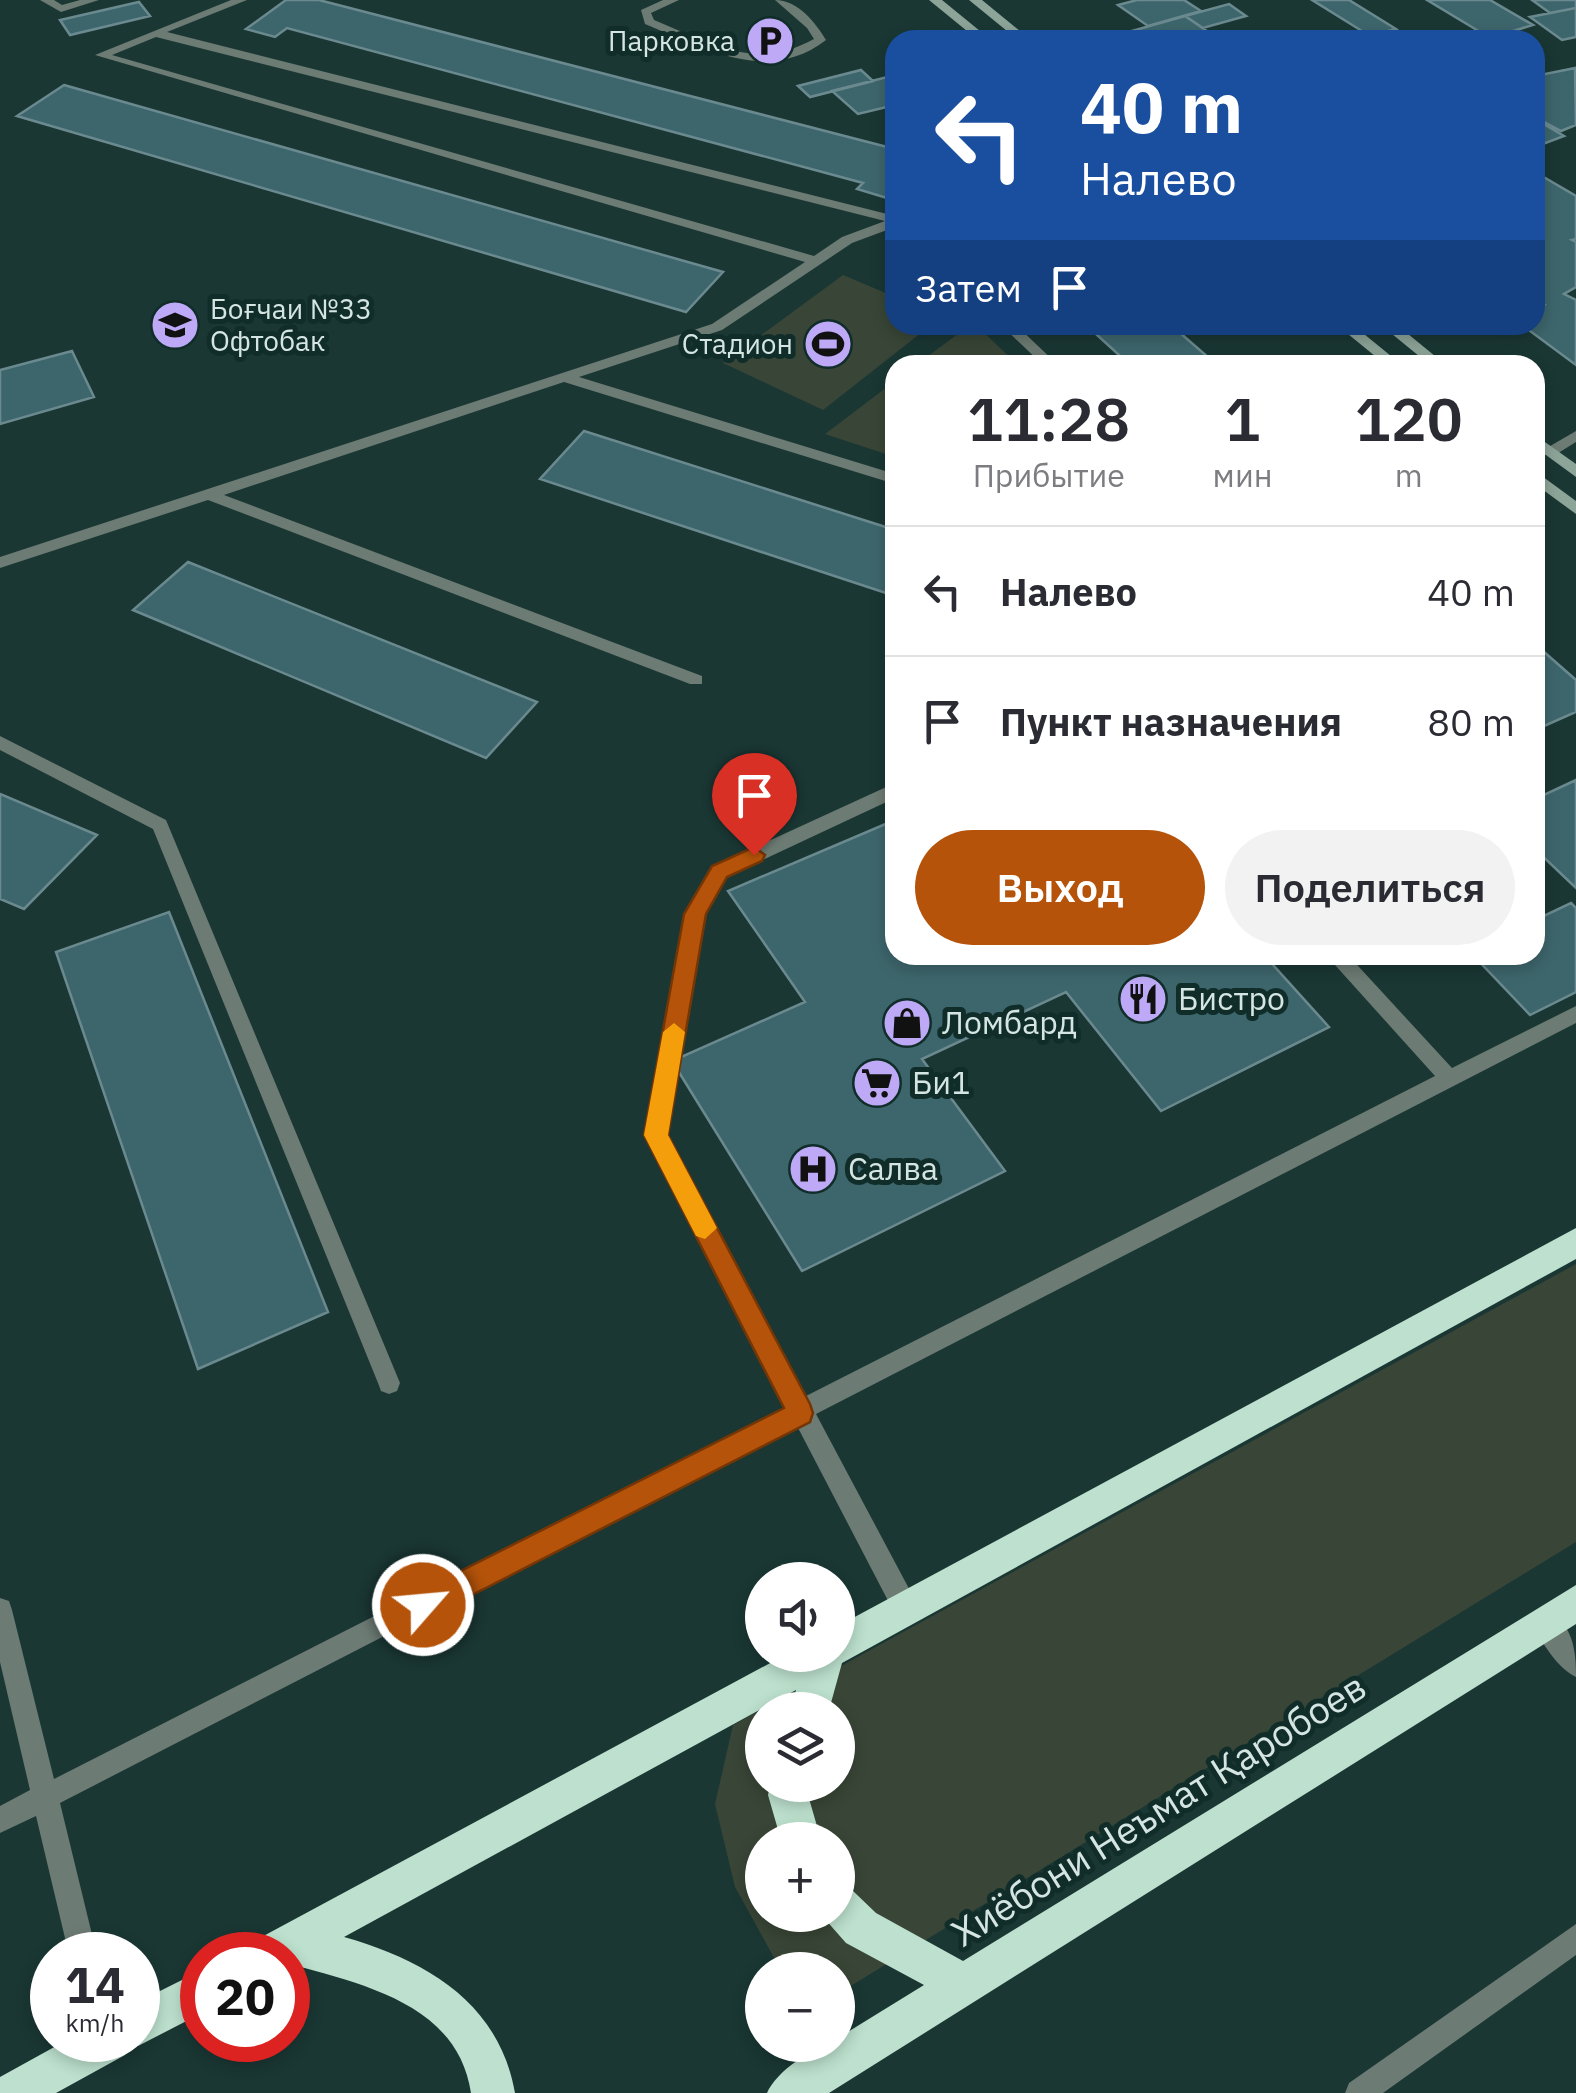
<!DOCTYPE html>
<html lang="ru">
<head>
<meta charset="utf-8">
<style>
	:root { --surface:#fff; --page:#f2f2f3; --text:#2b2b33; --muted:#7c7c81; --line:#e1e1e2; --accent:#b45309 }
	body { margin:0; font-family:"IBM Plex Sans",sans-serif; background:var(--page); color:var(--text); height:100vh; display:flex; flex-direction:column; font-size:38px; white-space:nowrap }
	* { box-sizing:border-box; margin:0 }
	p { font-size:32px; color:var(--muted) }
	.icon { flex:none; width:55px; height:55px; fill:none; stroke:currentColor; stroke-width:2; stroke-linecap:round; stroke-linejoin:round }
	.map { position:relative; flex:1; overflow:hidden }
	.panel { position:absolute; left:885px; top:355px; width:660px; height:610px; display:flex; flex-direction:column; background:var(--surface); border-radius:30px; box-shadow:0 5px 15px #0003 }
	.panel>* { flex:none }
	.top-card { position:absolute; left:885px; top:30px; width:660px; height:305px; border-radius:30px; box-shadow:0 5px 15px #0003; background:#1a4fa0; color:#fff; overflow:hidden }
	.controls { position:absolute; left:745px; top:1562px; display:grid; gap:20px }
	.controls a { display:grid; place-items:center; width:110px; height:110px; border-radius:50%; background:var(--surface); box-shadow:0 5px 15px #0003; font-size:50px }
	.speed { position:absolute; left:30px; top:1932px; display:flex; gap:20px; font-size:50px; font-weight:700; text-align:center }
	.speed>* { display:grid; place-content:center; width:130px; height:130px; border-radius:50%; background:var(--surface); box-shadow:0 5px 15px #0003; line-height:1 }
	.speed small { font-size:25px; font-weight:400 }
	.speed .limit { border:15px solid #d22; background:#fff; color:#111 }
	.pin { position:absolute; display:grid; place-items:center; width:85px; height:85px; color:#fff; margin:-102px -42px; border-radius:50% 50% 50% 0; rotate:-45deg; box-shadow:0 0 10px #0007 }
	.pin .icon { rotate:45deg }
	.me { position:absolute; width:110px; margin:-55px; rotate:63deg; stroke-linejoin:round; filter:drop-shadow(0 0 8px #0008) }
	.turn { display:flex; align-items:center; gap:35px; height:210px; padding:0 30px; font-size:45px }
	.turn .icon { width:130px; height:130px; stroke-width:2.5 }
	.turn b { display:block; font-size:70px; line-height:85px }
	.then { display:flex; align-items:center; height:95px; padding:0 30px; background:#0003; gap:20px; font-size:38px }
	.eta { display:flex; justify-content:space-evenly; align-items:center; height:170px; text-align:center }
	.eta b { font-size:60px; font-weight:600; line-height:70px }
	.action { display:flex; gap:20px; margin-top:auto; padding:20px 30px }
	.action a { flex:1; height:115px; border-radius:60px; background:var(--accent); color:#fff; font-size:40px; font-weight:600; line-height:115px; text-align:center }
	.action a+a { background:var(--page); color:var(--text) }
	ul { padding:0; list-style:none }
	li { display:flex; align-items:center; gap:30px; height:130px; padding:0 30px; border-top:2px solid var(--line) }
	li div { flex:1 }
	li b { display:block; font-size:38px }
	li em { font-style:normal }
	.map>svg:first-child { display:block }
</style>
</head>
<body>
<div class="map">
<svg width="1576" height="2093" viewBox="0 0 1576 2093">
	<rect width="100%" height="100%" fill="#1a3734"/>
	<path fill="#394637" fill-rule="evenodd" d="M843,275L895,297V325H931L823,410L723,363Z
		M970,325H976L1018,365H916Z
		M895,381V457L825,434Z
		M1576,1264V1542L849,1987L838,1983V1970H798L777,1963L735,1887L715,1804L733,1725ZM762,1710H838V1785H762ZM762,1840H838V1915H762Z"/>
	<path fill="#3d666c" stroke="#6b8a8f" stroke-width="2.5" d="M286,0H319L895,149V189L887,198L857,189L863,183L287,28L275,37L246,29Z
		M1137,0H1184L1201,11L1148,26L1118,5Z
		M1312,0H1349L1396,29L1370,36Z
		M1427,0H1490L1533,25L1490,38Z
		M1532,0H1576V8L1550,13Z
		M139,2L150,16L70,35L60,20Z
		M1229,4L1246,16L1203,28L1185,16Z
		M1576,8V37L1562,40L1530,17Z
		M1185,16L1220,40H1120L1114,36Z
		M1575,68L1576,125L1561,131L1535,117V76Z
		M861,70L873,81L810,97L798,86Z
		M895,75V105L858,114L832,91Z
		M64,85L723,272L686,312L17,116Z
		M1535,119L1564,136L1535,147Z
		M1535,172L1576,196V239L1572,240L1576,242V287L1564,294L1576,300V365L1522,325H1535V310L1544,305L1535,302Z
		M1086,325H1171L1217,365H1130Z
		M72,351L94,397L0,424V370Z
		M584,431L895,530V596L540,479Z
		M188,562L537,702L486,758L133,610Z
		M1535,644L1576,680V712L1535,730Z
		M1576,780V888L1535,849V799Z
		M0,794L97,835L24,909L0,899Z
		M895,820V955H1264L1329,1027L1161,1111L1066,992L922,1059L1005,1171L802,1271L672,1061L805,1002L728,891Z
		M1571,903L1576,908V992L1530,1015L1473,955H1535V920Z
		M169,912L328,1312L198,1369L56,952Z"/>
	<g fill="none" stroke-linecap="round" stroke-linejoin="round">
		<path fill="#6c7b73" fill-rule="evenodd" d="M40,0H54L62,5L80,0H99L61,12Z
			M231,0H247L167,32L895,216V227L852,243L722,330L579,377L895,474V484L564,382L224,495L702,676V684H690L208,500L0,568V557L712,324L805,262L95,55ZM156,37L885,221L842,237L814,256L112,55Z
			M663,0H679L651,13L654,20C711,43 754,72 814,39L807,28L775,0C798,0 815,22 826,40C769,85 702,48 645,24L641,10Z
			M1001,325H1016L1058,365H1043Z
			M1576,431V442L1555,455H1545V449Z
			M0,736L166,820L400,1383L397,1391L389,1394L381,1391L378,1383L153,829L0,750Z
			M895,783V798L726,877L704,914L666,1135L806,1396L1435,1076L1326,955H1348L1452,1068L1576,1006V1023L816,1414L914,1598L917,1607L914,1616L905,1619L896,1616L796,1424L60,1803L97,1955H69L36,1816L0,1833V1806L30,1790L0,1662V1598L9,1601L12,1610L54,1779L787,1406L646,1135L686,914L712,867Z
			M1576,1924V1955L1383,2093H1345L1349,2083Z"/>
		<path fill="#6c7b73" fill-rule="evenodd" d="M1545,1611C1573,1622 1576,1650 1576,1677C1558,1669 1540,1641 1533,1623L1536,1614Z"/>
		<path fill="#8da498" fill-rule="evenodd" d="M929,0H942L991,40H978Z
			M969,0H982L1031,40H1018Z
			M1337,325H1353L1402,365H1386Z
			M1381,325H1397L1446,365H1430Z
			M1535,435L1576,464V477L1535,447Z
			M1535,471L1576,501V514L1535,484Z"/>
		<path fill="#bde1ce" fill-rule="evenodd" d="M1576,1228V1259L842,1663L829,1710H791L796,1690L344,1937C425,1960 499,2002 515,2093H471C458,2005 365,1985 294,1965L288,1969V1955H250L256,1940L785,1655H838V1626Z
			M1576,1585V1624L829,2093H767C776,2072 813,2045 838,2045V2038L924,1985L846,1943L824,1918L822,1915H838V1884L852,1890L876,1913L963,1961Z
			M770,1785H810L808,1795L821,1840H781L768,1795Z
			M202,1970V2013L138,2046L130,2043L125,2055L56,2093H0V2077L67,2040H138V2002Z"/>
	</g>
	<path fill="#b45309" stroke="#753606" stroke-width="2.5" d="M754,847L765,855L762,861L727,877L706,914L668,1135L810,1404L813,1413L810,1422L433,1615L423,1619L413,1615L409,1605L413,1595L784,1408L644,1135L684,914L712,866Z"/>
	<path fill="#f59e0b" d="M674,1023L685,1032L668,1135L717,1228L705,1239L696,1236L644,1135L663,1032Z"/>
	<defs>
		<g id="parking-disc" transform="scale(2.5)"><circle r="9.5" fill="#bda9f5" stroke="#102d2a"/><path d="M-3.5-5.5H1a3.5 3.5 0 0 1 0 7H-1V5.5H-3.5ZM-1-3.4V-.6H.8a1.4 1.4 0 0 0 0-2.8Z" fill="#111"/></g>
		<g id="school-disc" transform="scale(2.5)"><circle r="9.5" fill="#bda9f5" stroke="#102d2a"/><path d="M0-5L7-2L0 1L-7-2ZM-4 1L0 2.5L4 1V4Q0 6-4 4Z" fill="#111"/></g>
		<g id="stadium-disc" transform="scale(2.5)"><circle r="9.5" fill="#bda9f5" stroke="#102d2a"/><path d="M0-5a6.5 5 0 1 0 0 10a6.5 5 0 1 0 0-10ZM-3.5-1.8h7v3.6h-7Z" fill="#111"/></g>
		<g id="restaurant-disc" transform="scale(2.5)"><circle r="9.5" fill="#bda9f5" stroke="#102d2a"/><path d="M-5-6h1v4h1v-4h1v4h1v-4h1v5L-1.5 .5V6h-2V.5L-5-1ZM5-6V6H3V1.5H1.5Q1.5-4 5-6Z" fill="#111"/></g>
		<g id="shop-disc" transform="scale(2.5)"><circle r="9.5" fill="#bda9f5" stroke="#102d2a"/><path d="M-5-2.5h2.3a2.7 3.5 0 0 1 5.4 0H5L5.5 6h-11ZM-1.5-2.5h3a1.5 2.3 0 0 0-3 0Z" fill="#111"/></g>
		<g id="supermarket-disc" transform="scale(2.5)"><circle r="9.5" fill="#bda9f5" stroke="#102d2a"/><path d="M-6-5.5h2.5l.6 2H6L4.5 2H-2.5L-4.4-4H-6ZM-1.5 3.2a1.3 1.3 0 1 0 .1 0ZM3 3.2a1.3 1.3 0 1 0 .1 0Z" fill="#111"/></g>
		<g id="hospital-disc" transform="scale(2.5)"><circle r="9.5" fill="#bda9f5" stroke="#102d2a"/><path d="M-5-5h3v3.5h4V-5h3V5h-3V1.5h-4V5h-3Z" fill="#111"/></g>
	</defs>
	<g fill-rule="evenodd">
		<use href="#parking-disc" x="770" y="41"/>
		<use href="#school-disc" x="175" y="325"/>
		<use href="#stadium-disc" x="828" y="344"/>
		<use href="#restaurant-disc" x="1143" y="999"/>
		<use href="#shop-disc" x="907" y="1023"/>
		<use href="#supermarket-disc" x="877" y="1083"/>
		<use href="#hospital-disc" x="813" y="1169"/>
	</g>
	<g text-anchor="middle" stroke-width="10" stroke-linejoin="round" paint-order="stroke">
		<g font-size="28" fill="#d5e5e2" stroke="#102d2a" text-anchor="end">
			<text x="735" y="51">Парковка</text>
			<text x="210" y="319" text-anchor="start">Боғчаи №33<tspan x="210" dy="32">Офтобак</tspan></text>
			<text x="793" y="354">Стадион</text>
		</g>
		<g font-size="32" fill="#d5e5e2" stroke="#102d2a" text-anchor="start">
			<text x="1178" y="1010">Бистро</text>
			<text x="942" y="1034">Ломбард</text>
			<text x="912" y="1094">Би1</text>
			<text x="848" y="1180">Салва</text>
		</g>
		<g font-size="38" fill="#d5e5e2" stroke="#102d2a">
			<text transform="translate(1159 1810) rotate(-32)" y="13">Хиёбони Неъмат Қаробоев</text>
		</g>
	</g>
</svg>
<div class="controls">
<a><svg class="icon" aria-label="sound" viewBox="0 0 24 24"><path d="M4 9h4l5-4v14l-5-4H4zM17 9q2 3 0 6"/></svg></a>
<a><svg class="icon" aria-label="layers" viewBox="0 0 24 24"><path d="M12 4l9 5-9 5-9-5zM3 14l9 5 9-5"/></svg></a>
<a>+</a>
<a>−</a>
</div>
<div class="speed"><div>14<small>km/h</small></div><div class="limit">20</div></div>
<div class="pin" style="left:754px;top:855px;background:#d93025"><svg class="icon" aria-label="arrive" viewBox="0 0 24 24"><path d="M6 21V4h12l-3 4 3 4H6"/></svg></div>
<svg class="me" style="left:423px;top:1605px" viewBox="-20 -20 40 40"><circle r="17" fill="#b45309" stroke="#fff" stroke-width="3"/><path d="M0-11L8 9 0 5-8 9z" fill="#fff"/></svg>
<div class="top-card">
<div class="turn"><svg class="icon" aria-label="left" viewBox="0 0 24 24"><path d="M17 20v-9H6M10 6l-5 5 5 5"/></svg><div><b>40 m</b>Налево</div></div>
<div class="then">Затем<svg class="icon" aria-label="arrive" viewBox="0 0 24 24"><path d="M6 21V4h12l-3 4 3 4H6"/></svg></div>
</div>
<section class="panel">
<div class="eta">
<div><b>11:28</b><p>Прибытие</p></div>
<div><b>1</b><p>мин</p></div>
<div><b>120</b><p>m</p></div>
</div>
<ul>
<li><svg class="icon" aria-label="left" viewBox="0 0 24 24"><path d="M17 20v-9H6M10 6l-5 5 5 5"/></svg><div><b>Налево</b></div><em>40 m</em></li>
<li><svg class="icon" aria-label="arrive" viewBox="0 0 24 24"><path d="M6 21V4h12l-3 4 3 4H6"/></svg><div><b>Пункт назначения</b></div><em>80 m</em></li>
</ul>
<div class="action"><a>Выход</a><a>Поделиться</a></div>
</section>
</div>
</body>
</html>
